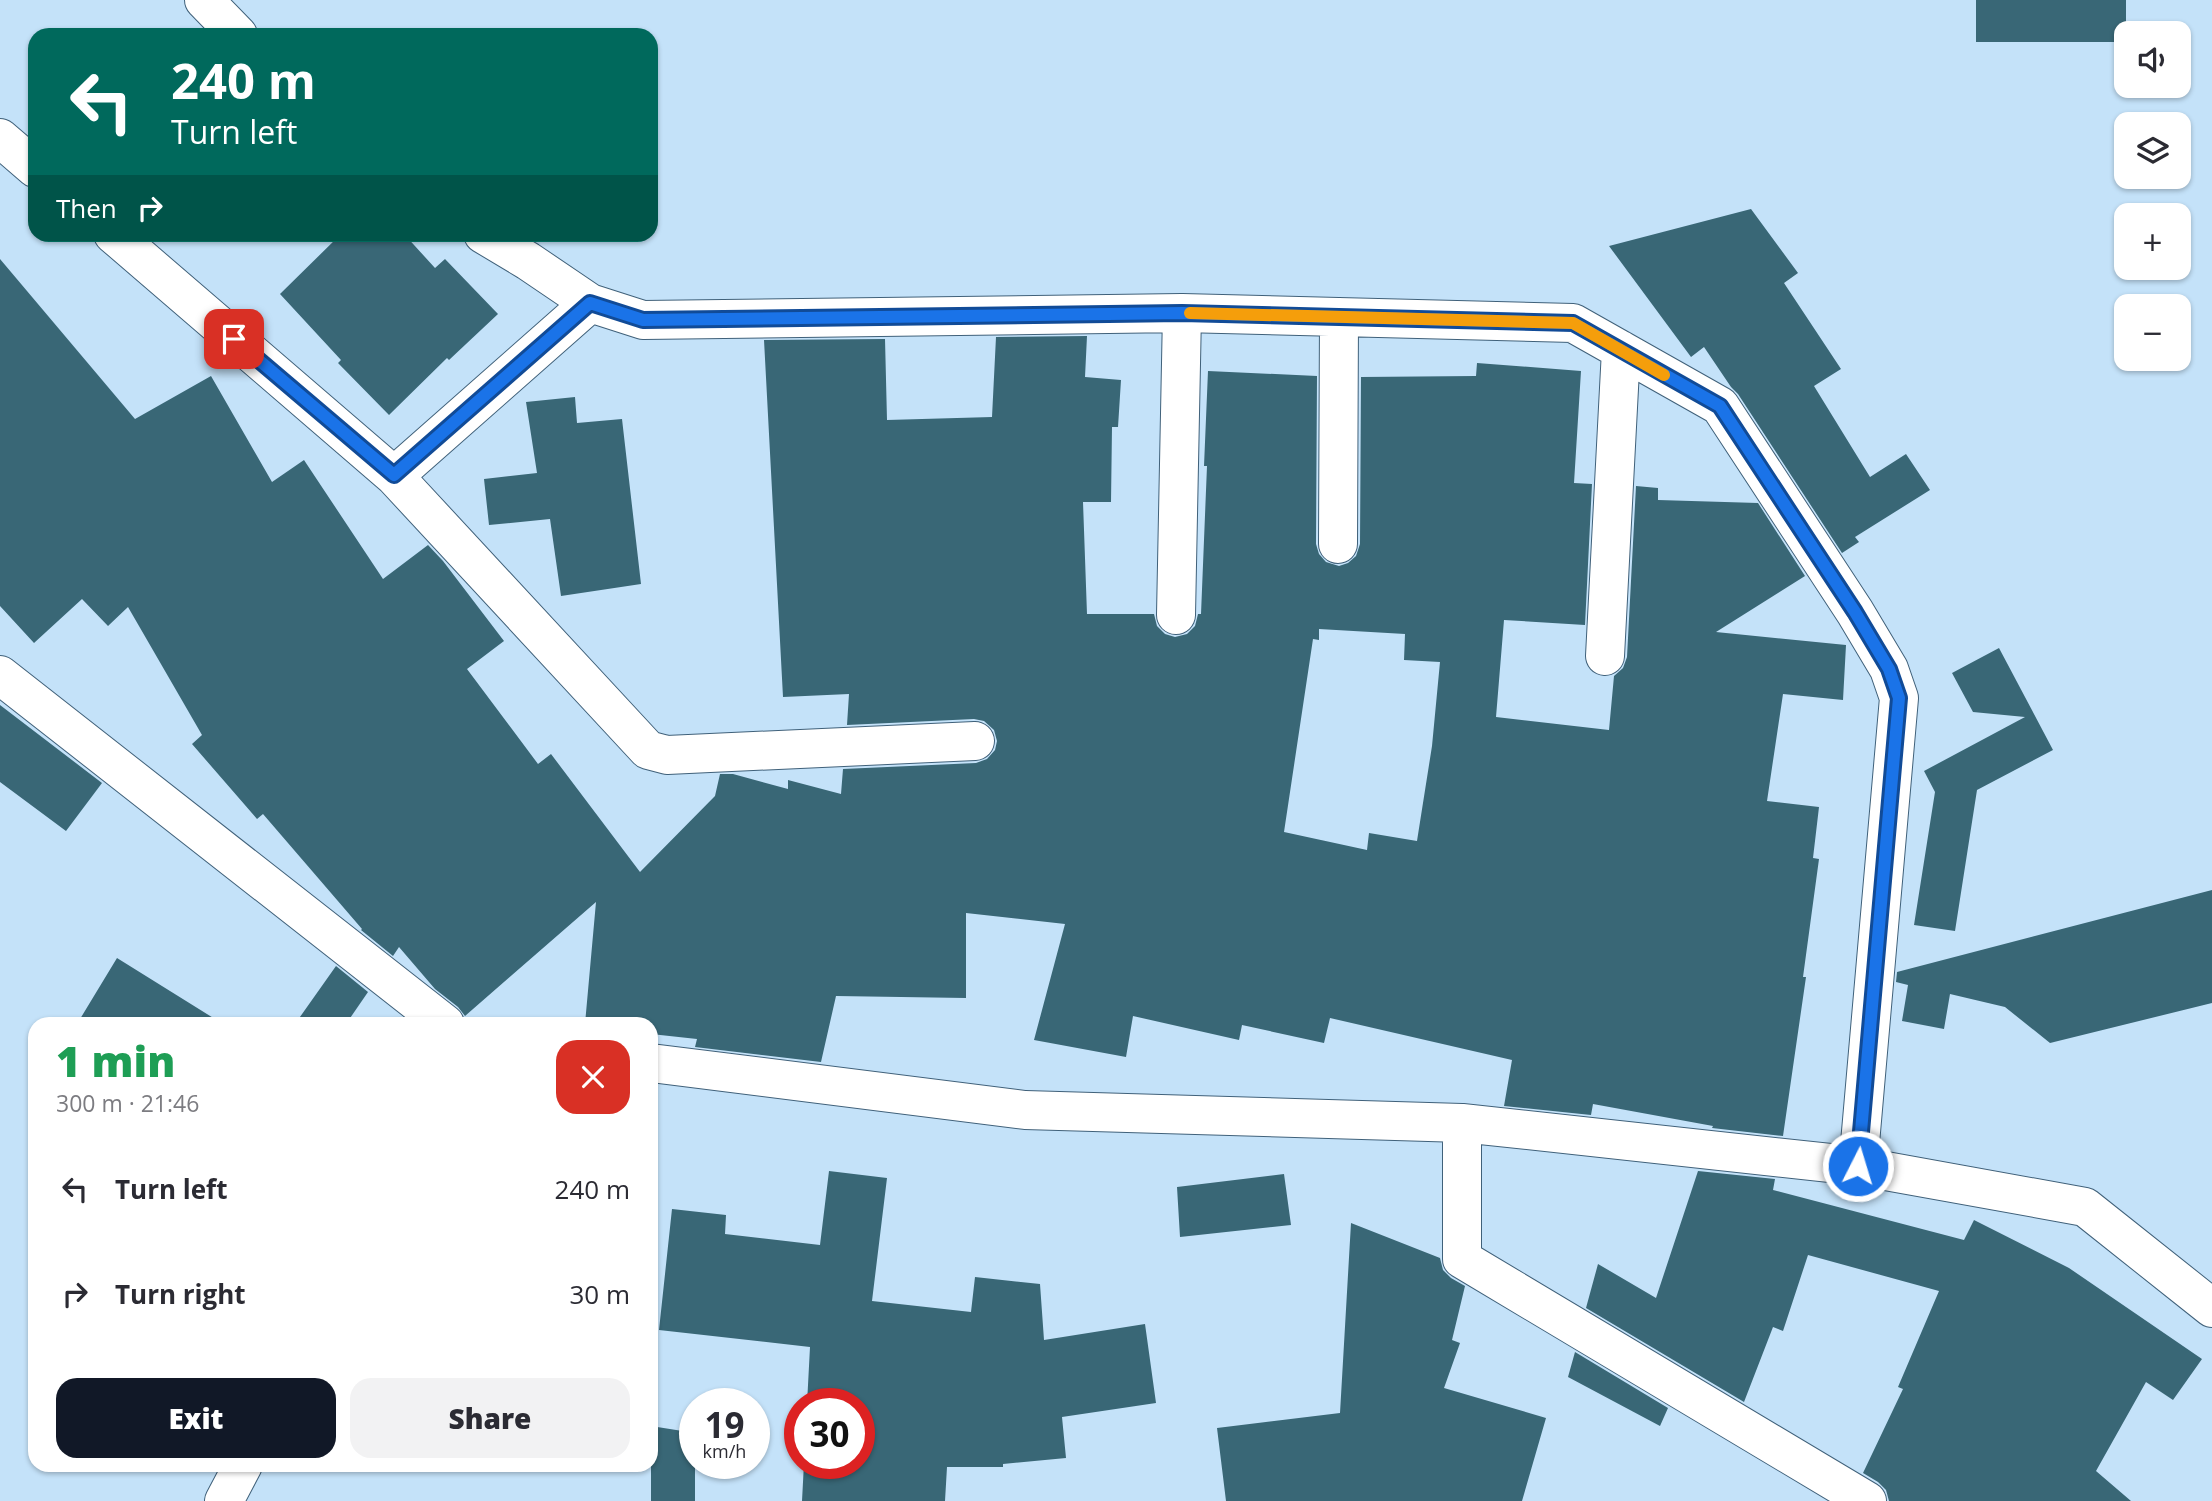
<!DOCTYPE html>
<html lang="en">
<head>
<meta charset="utf-8">
<style>
	:root { --surface:#fff; --page:#f2f2f3; --text:#2b2b33; --muted:#7c7c81; --accent:#111827 }
	body { margin:0; font-family:"Open Sans",sans-serif; background:var(--page); color:var(--text); height:100vh; display:flex; flex-direction:column; font-size:26px; white-space:nowrap }
	* { box-sizing:border-box; margin:0 }
	p { font-size:23px; color:var(--muted) }
	.icon { flex:none; width:38px; height:38px; fill:none; stroke:currentColor; stroke-width:2; stroke-linecap:round; stroke-linejoin:round }
	.map { position:relative; flex:1; overflow:hidden }
	.sheet { position:absolute; left:28px; top:1017px; width:630px; height:455px; display:flex; flex-direction:column; background:var(--surface); border-radius:21px; box-shadow:0 2px 5px #0004 }
	.sheet>* { flex:none }
	.hud { position:absolute; left:28px; top:28px; width:630px; height:214px; border-radius:21px; box-shadow:0 2px 5px #0004; background:#00695c; color:#fff; overflow:hidden }
	.controls { position:absolute; left:2114px; top:21px; display:grid; gap:14px }
	.controls a { display:grid; place-items:center; width:77px; height:77px; border-radius:14px; background:var(--surface); box-shadow:0 2px 5px #0004; font-size:35px }
	.speed { position:absolute; left:679px; top:1388px; display:flex; gap:14px; font-size:35px; font-weight:700; text-align:center }
	.speed>* { display:grid; place-content:center; width:91px; height:91px; border-radius:50%; background:var(--surface); box-shadow:0 2px 5px #0004; line-height:1 }
	.speed small { font-size:18px; font-weight:400 }
	.speed .limit { border:10px solid #d22; background:#fff; color:#111 }
	.pin { position:absolute; display:grid; place-items:center; width:60px; height:60px; color:#fff; margin:-30px; border-radius:14px; box-shadow:0 4px 10px #0006 }
	.me { position:absolute; width:77px; margin:-38px; rotate:5deg; stroke-linejoin:round; filter:drop-shadow(0 0 5px #0008) }
	.turn { display:flex; align-items:center; gap:24px; height:147px; padding:0 28px; font-size:32px }
	.turn .icon { width:91px; height:91px; stroke-width:2.5 }
	.turn b { display:block; font-size:49px; line-height:60px }
	.then { display:flex; align-items:center; height:66px; padding:0 28px; background:#0003; gap:14px; font-size:26px }
	.round { display:grid; place-items:center; flex:none; width:74px; height:74px; border-radius:21px; background:var(--page) }
	.headline { display:flex; align-items:center; justify-content:space-between; height:119px; padding:0 28px }
	h1 { font-size:42px; font-weight:800; line-height:52px; color:#1e9e55 }
	.cta { display:flex; gap:14px; margin-top:auto; padding:14px 28px }
	.cta a { flex:1; height:80px; border-radius:21px; background:var(--accent); color:#fff; font-size:28px; font-weight:800; line-height:80px; text-align:center }
	.cta a+a { background:var(--page); color:var(--text) }
	ul { padding:0; list-style:none }
	li { display:flex; align-items:center; gap:21px; height:105px; padding:0 28px }
	li div { flex:1 }
	li b { display:block; font-size:26px }
	li em { font-style:normal }
	.map>svg:first-child { display:block }
</style>
</head>
<body>
<div class="map">
<svg width="2212" height="1501" viewBox="0 0 2212 1501">
	<rect width="100%" height="100%" fill="#c4e2f9"/>
	<path fill="#396776" fill-rule="evenodd" d="M1976,0H2126V42H1976Z
		M1751,209L1798,273L1784,283L1841,369L1814,386L1870,477L1906,454L1930,490L1855,537L1859,542L1842,553L1738,394L1731,387L1704,347L1691,357L1609,246Z
		M341,234H404L435,268L445,259L498,314L449,360L447,358L389,415L338,363L341,360L280,294Z
		M0,259L135,419L211,376L272,482L304,460L383,579L428,545L443,561L504,641L467,669L538,764L551,754L640,872L715,796L720,774H733L788,789V780L841,794L843,769L976,763L987,759L995,750L997,741L994,730L984,721L974,719L847,725L849,694L783,697L764,340L885,339L887,420L992,417L996,337L1087,336L1085,377L1121,380L1118,427H1112L1111,502H1083L1087,614H1154L1157,626L1165,634L1175,637L1187,634L1195,626L1198,614H1201L1207,466H1204L1208,371L1317,376L1316,544L1319,554L1326,562L1339,566L1348,563L1356,556L1360,544L1361,377L1476,376L1477,363L1581,371L1574,483L1592,484L1585,625L1504,620L1496,717L1609,730L1614,676L1623,668L1627,657L1636,486L1658,488V500L1758,503L1805,576L1716,632L1846,645L1843,700L1783,694L1767,801L1819,807L1813,858L1819,859L1803,977H1806L1783,1136L1712,1128L1713,1126L1593,1104L1591,1115L1504,1106L1512,1060L1330,1018L1324,1043L1242,1025L1239,1040L1133,1016L1126,1057L1034,1040L1065,924L966,913V998L836,996L821,1062L695,1047L697,1039L651,1034V1024H585L596,902L465,1016L458,1007L435,989L399,947L393,956L361,930L362,929L263,814L257,819L192,744L202,735L128,607L108,626L82,599L34,643L0,606ZM1319,629L1405,634L1404,660L1440,662L1432,746L1417,841L1369,833L1367,850L1284,832L1313,639L1319,640Z
		M575,397L577,423L622,419L641,584L561,596L550,519L489,525L484,479L537,473L526,402Z
		M1999,648L2053,750L1977,790L1955,931L1914,925L1935,792L1924,771L2025,717L1973,712L1952,673Z
		M0,705L102,783L66,831L0,782Z
		M2212,890V1003L2050,1043L2005,1007L1950,994L1944,1029L1902,1021L1908,985L1896,982L1897,972Z
		M117,958L223,1024H77Z
		M336,966L368,992L346,1024H295Z
		M829,1171L887,1178L872,1301L971,1312L975,1277L1040,1284L1044,1340L1145,1324L1156,1403L1062,1417L1066,1458L1003,1464V1467H947L945,1501H802L804,1463H859V1404H807L810,1347L659,1330L672,1209L726,1215L725,1234L820,1245Z
		M1698,1171L1775,1179L1773,1190L1964,1240L1974,1220L2069,1268L2202,1359L2173,1400L2146,1382L2096,1471L2131,1501H1889L1886,1490L1878,1482L1863,1473L1903,1389L1898,1387L1939,1291L1808,1255L1783,1331L1773,1327L1744,1402L1586,1308L1598,1264L1656,1298Z
		M1284,1174L1291,1225L1180,1237L1177,1187Z
		M1351,1223L1440,1258L1443,1270L1451,1278L1465,1286L1452,1340L1460,1343L1444,1388L1546,1418L1522,1501H1226L1217,1428L1340,1413Z
		M1575,1352L1668,1408L1660,1426L1568,1377Z
		M651,1426L695,1433V1501H651Z"/>
	<g fill="none" stroke-linecap="round" stroke-linejoin="round">
		<g stroke="#40617a" stroke-width="40">
			<path id="street" d="M204,0L238,35
				M0,138L35,168
				M113,234L394,476L648,750L667,755L975,741
				M483,234L528,261L590,303L643,320L1182,313L1573,323L1720,406L1855,612L1889,669L1899,698L1858,1166
				M394,476L590,303
				M1338,544L1339,317
				M1176,615L1182,313
				M1605,656L1621,350
				M0,675L445,1024
				M651,1063L1025,1110L1462,1123L1858,1166L2085,1207L2212,1308
				M1462,1123V1259L1867,1501
				M224,1501L243,1465"/>
		</g>
		<use href="#street" stroke="#fff" stroke-width="38"/>
	</g>
	<g fill="none" stroke-linecap="round" stroke-linejoin="round">
		<g stroke="#114b97" stroke-width="18">
			<path id="route" d="M234,339L394,475L590,303L643,320L1182,313L1573,323L1720,406L1855,612L1889,669L1899,698L1858,1166"/>
		</g>
		<use href="#route" stroke="#1a73e8" stroke-width="12"/>
		<path stroke="#f59e0b" stroke-width="12" d="M1190,313L1573,323L1664,375"/>
	</g>
</svg>
<div class="controls">
<a><svg class="icon" aria-label="sound" viewBox="0 0 24 24"><path d="M4 9h4l5-4v14l-5-4H4zM17 9q2 3 0 6"/></svg></a>
<a><svg class="icon" aria-label="layers" viewBox="0 0 24 24"><path d="M12 4l9 5-9 5-9-5zM3 14l9 5 9-5"/></svg></a>
<a>+</a>
<a>−</a>
</div>
<div class="speed"><div>19<small>km/h</small></div><div class="limit">30</div></div>
<div class="pin" style="left:234px;top:339px;background:#d93025"><svg class="icon" aria-label="arrive" viewBox="0 0 24 24"><path d="M6 21V4h12l-3 4 3 4H6"/></svg></div>
<svg class="me" style="left:1858px;top:1166px" viewBox="-20 -20 40 40"><circle r="17" fill="#1a73e8" stroke="#fff" stroke-width="3"/><path d="M0-11L8 9 0 5-8 9z" fill="#fff"/></svg>
<div class="hud">
<div class="turn"><svg class="icon" aria-label="left" viewBox="0 0 24 24"><path d="M17 20v-9H6M10 6l-5 5 5 5"/></svg><div><b>240 m</b>Turn left</div></div>
<div class="then">Then<svg class="icon" aria-label="right" viewBox="0 0 24 24"><path d="M7 20v-9h11M14 6l5 5-5 5"/></svg></div>
</div>
<section class="sheet">
<div class="headline"><div><h1>1 min</h1><p>300 m · 21:46</p></div><a class="round" style="background:#d93025;color:#fff"><svg class="icon" aria-label="close" viewBox="0 0 24 24"><path d="M6 6l12 12M18 6L6 18"/></svg></a></div>
<ul>
<li><svg class="icon" aria-label="left" viewBox="0 0 24 24"><path d="M17 20v-9H6M10 6l-5 5 5 5"/></svg><div><b>Turn left</b></div><em>240 m</em></li>
<li><svg class="icon" aria-label="right" viewBox="0 0 24 24"><path d="M7 20v-9h11M14 6l5 5-5 5"/></svg><div><b>Turn right</b></div><em>30 m</em></li>
</ul>
<div class="cta"><a>Exit</a><a>Share</a></div>
</section>
</div>
</body>
</html>
